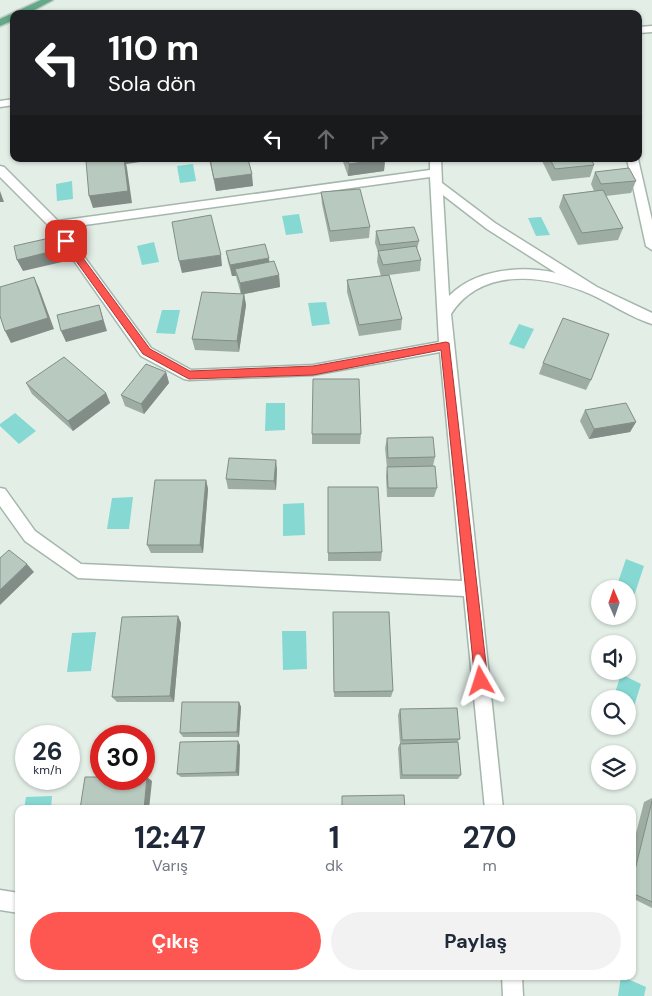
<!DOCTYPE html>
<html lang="tr">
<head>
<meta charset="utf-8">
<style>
	:root { --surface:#fff; --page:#f2f2f3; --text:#1f2937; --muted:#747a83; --accent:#fe5651 }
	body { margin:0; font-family:"DM Sans",sans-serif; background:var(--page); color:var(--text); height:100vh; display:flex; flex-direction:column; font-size:19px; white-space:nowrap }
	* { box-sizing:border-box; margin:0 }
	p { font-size:16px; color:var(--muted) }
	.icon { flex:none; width:28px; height:28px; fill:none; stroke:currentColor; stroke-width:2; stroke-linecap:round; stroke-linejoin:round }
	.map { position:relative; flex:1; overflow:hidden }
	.details { position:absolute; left:15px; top:805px; width:621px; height:175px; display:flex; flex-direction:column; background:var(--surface); border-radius:10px; box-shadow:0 1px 4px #0004 }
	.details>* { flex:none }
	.top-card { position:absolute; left:10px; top:10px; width:632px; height:152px; border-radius:10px; box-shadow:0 1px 4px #0004; background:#202124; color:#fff; overflow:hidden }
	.needle { width:32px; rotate:358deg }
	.controls { position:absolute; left:591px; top:580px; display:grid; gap:10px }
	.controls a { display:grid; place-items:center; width:45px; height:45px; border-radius:50%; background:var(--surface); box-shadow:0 1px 4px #0004; font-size:25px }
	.speed { position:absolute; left:15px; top:725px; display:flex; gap:10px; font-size:25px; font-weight:700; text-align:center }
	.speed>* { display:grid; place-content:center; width:65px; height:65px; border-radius:50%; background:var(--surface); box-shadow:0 1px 4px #0004; line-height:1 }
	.speed small { font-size:12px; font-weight:400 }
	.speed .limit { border:8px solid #d22; background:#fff; color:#111 }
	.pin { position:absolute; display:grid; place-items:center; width:42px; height:42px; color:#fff; margin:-21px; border-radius:10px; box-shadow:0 2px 8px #0006 }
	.me { position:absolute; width:55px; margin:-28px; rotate:354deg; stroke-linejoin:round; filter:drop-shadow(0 0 4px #0008) }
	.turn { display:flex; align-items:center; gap:18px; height:105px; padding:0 15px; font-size:22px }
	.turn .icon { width:65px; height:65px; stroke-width:2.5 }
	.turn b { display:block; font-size:35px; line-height:42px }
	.lanes { display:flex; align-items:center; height:48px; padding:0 15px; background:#0003; justify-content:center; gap:25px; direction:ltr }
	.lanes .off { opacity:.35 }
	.eta { display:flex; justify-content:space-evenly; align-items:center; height:85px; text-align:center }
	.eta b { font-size:30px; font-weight:700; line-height:35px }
	.primary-button { display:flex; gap:10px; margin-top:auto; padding:10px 15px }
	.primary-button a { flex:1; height:58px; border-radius:30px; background:var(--accent); color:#fff; font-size:20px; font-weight:700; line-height:58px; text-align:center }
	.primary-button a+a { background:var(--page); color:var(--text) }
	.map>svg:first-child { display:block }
</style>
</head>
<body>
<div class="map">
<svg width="652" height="996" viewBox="0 0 652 996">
	<rect width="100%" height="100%" fill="#e3eee7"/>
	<path fill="#86d8d3" d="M193,164L196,181L180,183L177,166Z
		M72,181L73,199L57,201L56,184Z
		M299,214L303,233L286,235L282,216Z
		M541,217L550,235L536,236L528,218Z
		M154,242L159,262L142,265L137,246Z
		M326,302L330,324L312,326L308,303Z
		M162,310H180L175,334L156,333Z
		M519,324L534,329L524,349L509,344Z
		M266,403H285V430L265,431Z
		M15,413L36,431L19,444L0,426V424Z
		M133,497L129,529H107L112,498Z
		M304,503L305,535L283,536V504Z
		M626,559L644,566L634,596L628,593V589L616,588Z
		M282,631H306L307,669L283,670Z
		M96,632L91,671L67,672L72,633Z
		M621,674L641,684L630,719L628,717V699H613Z
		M52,796L51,809H24L26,797Z
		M621,976L646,987L644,996H618Z"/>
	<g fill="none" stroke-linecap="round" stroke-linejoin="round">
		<g stroke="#a5b7ad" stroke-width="3">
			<path id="minor" d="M652,26V32L639,33V27Z
				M14,99V105L0,107V101Z
				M430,159H441L442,183L495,223L597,287L652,313V324C630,317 610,303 590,294C544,274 481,267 451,314L503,809H485L464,596L78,578L25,541L0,506V488L5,489L35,531L81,564L462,581L440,352L313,375L189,380L184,379L141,356L51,228L0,177V166L4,167L58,221L430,170ZM430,177L439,342L313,365L191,370L151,348L63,228ZM443,195L487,229L556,273C522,265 475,269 449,296Z
				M627,159H638L652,220V250L646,246Z
				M0,890L19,893V913L0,910Z
				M502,976H522L523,996H503Z"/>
		</g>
		<g stroke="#c1cac6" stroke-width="3">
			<path id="major" d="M41,0H53L27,14H14V20L0,26V19Z"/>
		</g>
		<use href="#minor" fill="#fff" fill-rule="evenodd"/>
		<use href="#major" fill="#63a887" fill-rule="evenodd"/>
	</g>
	<path fill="#9eada4" d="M209,159H248L253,186L216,191Z
		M342,159H385L384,171L348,176Z
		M541,159H591L594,165L590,177L552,181Z
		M595,172L636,181L631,193L606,196L623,228L618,240L578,245L559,207L563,195L594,191L591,184Z
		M321,192L370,227L369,238L330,242L322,204Z
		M376,231L419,241L417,249L421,260L420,271L389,275L402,319L401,330L359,336L347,292V280L381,276L377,262L378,252L375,243Z
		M226,251L270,262L279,275L280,287L244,294L246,305L239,352L195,350L192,339L241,294L237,280L236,276H232L228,262Z
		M543,363L591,380L586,390L539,374Z
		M166,372L169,383L144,414L125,406L121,395Z
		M26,383L106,393L110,403L73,431L32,394Z
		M585,410L636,422L630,432L589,439L580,421Z
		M312,434H361L360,444H312Z
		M387,438L435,457L433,466L437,488L434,497H387L386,476L387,468L385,448Z
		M277,469L276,490L228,489L226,479Z
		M206,480L208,489L203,553H151L147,545Z
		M328,487L382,552L381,561H328Z
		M178,616L181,623L174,702H117L112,697Z
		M333,620L393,691L391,697H334Z
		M239,702L241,707L239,737H183L180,733Z
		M400,709L460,739L457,742L461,775L458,779H400L398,748L400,744L398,715Z
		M240,745L239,776L181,777L177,774Z
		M652,798V908L632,898V849L644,802Z"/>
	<path fill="#818d86" d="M125,159H161L126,164Z
		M125,159L127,168L132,203L93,208L89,196Z
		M385,159L384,171L348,176L349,164Z
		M252,174L253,186L216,191L214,179Z
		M0,191L4,202H0Z
		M54,237L58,249L62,262L23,271L17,260Z
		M221,255L222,266L182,273L179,261Z
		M269,258L270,269H235L236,276H232L230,265Z
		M279,275L280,287L244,294L246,305L239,352L237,341L241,295L240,283Z
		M34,277L39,288L54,329L11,343L5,331Z
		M99,305L107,331L66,342L61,331Z
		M166,372L169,383L144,414L141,404Z
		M106,393L110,403L73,431L68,421Z
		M636,422L630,432L589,439L594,429Z
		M276,460L277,469L276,490L274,481Z
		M206,480L208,489L203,553L200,545Z
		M27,564L34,572L0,605V590Z
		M178,616L181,623L174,702L170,696Z
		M239,702L241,707L239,737L237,732Z
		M238,741L240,745L239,776L236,772Z
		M147,777L152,781L149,809H144Z"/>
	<path fill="#b8c9bf" stroke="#818d86" d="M104,159H124L128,191L89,196L86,161Z
		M210,159H248L252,174L214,179Z
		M347,159H385L349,164Z
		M550,159H591L594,165L555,169Z
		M629,168L636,181L601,184L595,172Z
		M360,189L370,227L330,231L321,192Z
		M603,190L623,228L582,233L563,195Z
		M211,215L221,255L179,261L172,222Z
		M414,227L419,241L380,245L376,231Z
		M54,237L57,250L17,260L14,246Z
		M265,244L269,258L230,265L226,251Z
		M416,246L421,260L383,265L378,251Z
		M274,261L279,275L240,283L235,269Z
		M389,275L402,319L359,325L347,280Z
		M34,277L48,318L5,331L0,316V287Z
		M202,292L244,294L237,341L192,339Z
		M99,305L103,320L61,331L57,315Z
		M563,318L609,334L591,380L543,363Z
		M64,357L106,393L68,421L26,383Z
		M146,364L166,372L141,404L121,395Z
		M313,379H359L361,434H312Z
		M626,403L636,422L594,429L585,410Z
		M433,437L435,457L388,458L387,438Z
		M229,458L276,460L274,481L226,479Z
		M435,466L437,488H388L387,467Z
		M155,480H206L200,545H147Z
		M328,487H378L382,552L328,553Z
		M9,550L27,564L0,590V558Z
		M333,612H389L393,691L334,692Z
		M178,616L170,696L112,697L122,617Z
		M182,702H239L237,732L180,733Z
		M457,708L460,739L402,740L400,709Z
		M238,741L236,772L177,774L180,742Z
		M458,742L461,775H402L400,744Z
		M85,777H101V779H144V777H147L144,809H80Z
		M404,795L405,809H342V796Z
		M652,801V902L632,893V882Z"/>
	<path fill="#fe5651" stroke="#a53835" d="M66,238L69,239L150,349L190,371L313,366L446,342L449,343L488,681L486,685L481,687L477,685L475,681L441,350L313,375L189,379L143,354L63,243V239Z"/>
</svg>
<div class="controls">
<a><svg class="needle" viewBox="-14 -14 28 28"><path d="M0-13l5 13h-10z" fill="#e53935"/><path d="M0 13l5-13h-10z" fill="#747a83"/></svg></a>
<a><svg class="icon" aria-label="sound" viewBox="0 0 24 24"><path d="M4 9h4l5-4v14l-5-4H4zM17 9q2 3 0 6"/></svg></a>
<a><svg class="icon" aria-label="search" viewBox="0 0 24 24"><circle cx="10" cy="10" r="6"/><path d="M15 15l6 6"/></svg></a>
<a><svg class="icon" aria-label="layers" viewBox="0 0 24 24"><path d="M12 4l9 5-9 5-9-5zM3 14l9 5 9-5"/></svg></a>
</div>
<div class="speed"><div>26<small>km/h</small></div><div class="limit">30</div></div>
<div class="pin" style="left:66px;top:241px;background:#d93025"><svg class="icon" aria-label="arrive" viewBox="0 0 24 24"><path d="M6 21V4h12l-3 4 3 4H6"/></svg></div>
<svg class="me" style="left:481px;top:681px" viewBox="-20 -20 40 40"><path d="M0-17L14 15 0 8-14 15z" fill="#fe5651" stroke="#fff" stroke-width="4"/></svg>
<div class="top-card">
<div class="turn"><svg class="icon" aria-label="left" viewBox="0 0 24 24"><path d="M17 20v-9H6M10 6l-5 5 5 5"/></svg><div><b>110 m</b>Sola dön</div></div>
<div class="lanes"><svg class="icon" aria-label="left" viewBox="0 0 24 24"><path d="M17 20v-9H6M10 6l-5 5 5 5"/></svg><svg class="icon off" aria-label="ahead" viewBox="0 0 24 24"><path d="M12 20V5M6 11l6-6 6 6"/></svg><svg class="icon off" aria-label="right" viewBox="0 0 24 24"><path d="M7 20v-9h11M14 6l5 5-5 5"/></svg></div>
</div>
<section class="details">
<div class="eta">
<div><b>12:47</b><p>Varış</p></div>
<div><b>1</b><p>dk</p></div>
<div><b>270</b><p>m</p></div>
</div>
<div class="primary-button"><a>Çıkış</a><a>Paylaş</a></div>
</section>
</div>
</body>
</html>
